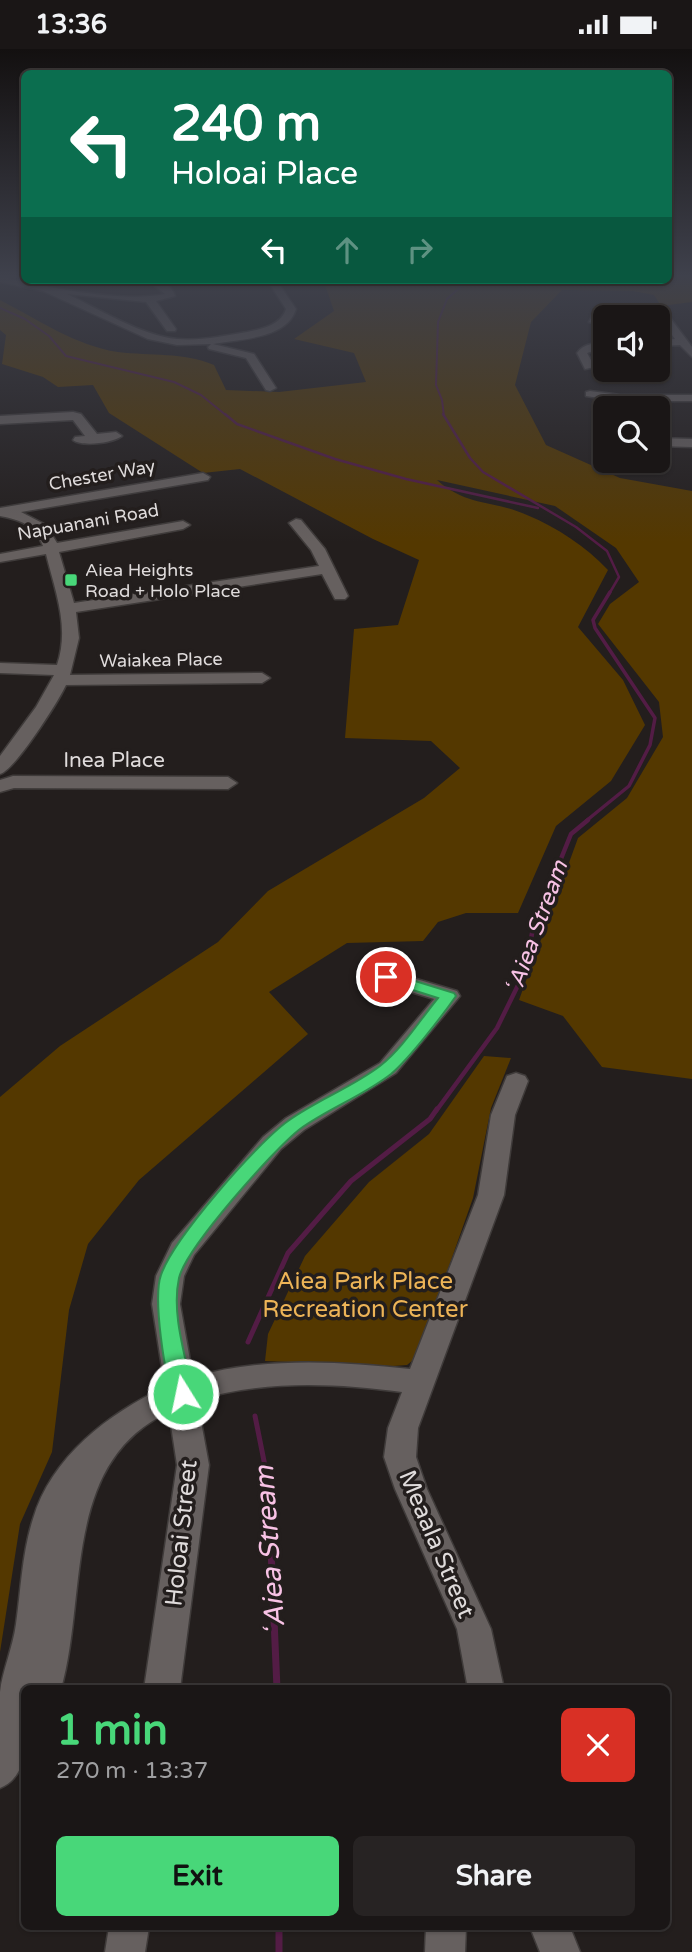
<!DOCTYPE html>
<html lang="en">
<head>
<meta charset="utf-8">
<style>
	:root { --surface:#1a1616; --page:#272323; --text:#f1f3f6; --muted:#9f9fa1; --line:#383535; --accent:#48d779 }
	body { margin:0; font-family:"Varela Round",sans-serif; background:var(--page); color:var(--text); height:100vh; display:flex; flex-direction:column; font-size:26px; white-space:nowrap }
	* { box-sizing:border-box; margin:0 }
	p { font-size:23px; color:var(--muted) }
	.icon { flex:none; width:38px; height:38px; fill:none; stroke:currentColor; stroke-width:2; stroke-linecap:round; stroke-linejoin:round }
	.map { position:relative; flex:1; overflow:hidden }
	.panel { position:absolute; left:21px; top:1636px; width:649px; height:245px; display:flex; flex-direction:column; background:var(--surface); border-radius:10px; box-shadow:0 2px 5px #0004,0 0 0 2px var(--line) }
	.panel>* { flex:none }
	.hud { position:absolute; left:21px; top:21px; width:651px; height:214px; border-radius:10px; box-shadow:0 2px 5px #0004,0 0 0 2px var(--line); background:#0b6e4f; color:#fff; overflow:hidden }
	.buttons { position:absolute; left:593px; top:256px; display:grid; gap:14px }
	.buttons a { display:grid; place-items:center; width:77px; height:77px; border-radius:10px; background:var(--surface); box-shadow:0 2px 5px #0004,0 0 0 2px var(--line); font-size:35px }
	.pin { position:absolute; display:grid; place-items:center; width:60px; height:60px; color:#fff; margin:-30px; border:4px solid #fff; border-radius:50%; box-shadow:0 2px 7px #0007 }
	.me { position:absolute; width:77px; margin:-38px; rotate:350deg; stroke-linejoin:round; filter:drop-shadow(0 0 5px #0008) }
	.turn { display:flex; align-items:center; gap:24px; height:147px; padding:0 35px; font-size:32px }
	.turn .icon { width:91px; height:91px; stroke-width:2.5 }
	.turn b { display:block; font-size:49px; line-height:60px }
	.lanes { display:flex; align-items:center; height:66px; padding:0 35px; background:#0003; justify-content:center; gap:35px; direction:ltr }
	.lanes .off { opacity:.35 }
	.round { display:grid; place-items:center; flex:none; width:74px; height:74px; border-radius:10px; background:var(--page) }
	.headline { display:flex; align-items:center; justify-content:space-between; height:119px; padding:0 35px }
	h1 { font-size:42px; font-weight:800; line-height:52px; color:var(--accent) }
	.cta { display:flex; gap:14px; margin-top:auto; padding:14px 35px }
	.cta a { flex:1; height:80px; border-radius:10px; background:var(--accent); color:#111; font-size:28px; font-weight:800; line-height:80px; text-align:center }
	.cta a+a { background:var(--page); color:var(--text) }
	.status { display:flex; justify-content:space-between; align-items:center; height:49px; padding:0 35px; background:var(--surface); direction:ltr }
	.status svg { height:19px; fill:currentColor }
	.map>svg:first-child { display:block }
</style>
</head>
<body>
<div class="status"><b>13:36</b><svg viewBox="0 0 49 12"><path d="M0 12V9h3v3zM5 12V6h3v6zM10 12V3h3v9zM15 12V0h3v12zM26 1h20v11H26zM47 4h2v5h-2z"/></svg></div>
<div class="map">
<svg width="692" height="1903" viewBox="0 0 692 1903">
	<rect width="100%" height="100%" fill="#231e1d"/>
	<path fill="#543800" d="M669,226H692V253L661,257L654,246L633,242L562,241L531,273L515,336L546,396L620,429L692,442V1030L602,1018L563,967L519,951L578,789L627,749L663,688L659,653L598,575L610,555L639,533L616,499L555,457L437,431C467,458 494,451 527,466C558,479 585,497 608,521L578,578L623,631L645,676L611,732L556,777L518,864H466L438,873L423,892L347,894L269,943L308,985L139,1131L88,1195L69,1261L52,1403L20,1475L0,1603V1048L60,997L218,893L268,842L424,749L460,719L431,692L345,689L354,580L398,576L419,511L373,490L240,420L203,424L109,364L93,336L58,338L43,328L2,315L6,286L0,281V251C37,270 76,297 118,303C151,307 183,303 214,316L226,341L279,343L366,333L354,304L294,290L334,262L324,233L327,231H668Z
		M484,1007L511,1009L491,1059L473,1149L417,1308L407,1316L393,1317L265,1312L268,1285L305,1207L369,1133L429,1085Z"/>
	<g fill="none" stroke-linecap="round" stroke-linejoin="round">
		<path stroke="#531c45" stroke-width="2" d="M0,259L25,270L49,287L66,307L174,333L201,346L227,367
			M444,367L442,351L436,336L438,273L447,250L468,231"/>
		<path stroke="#531c45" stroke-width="2.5" d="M225,365L237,375L335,410L406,430L538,459
			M443,365L470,409L483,423L576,478L607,502L619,528L609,545"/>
		<path stroke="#531c45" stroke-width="3.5" d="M586,772L629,737L650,696L655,669L595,579L593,571L610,543"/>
		<path stroke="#531c45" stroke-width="4.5" d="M436,1062L497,979L525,922L533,879L571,785L588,771"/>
		<path stroke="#531c45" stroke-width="5" d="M248,1293L288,1204L351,1132L430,1070L437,1060
			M255,1367L268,1432"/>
		<path stroke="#531c45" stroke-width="7" d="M268,1430L277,1640
			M279,1878V1903"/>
		<g stroke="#3f3b3a" stroke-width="3">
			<path id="minor" d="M0,227C44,238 121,254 165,245L147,231C160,231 171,234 175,247L156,252L176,280L175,282H167L146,253L67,245C99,260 142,287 177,290C200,292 224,287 247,283C262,280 281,276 286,260L271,237L273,235H279L296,260C287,290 240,290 213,295L254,305L276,339L270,342L266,341L246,309L209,300L208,298L211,295L177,296L148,290L43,242L0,233Z
				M608,262H665L692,298V308L680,296L658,297V291L675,290L658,267L606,268L598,275L589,273L592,267Z
				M606,292V298L587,304L595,318L585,320L577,304C583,295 595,294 606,292Z
				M590,342L620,346H692V352H620L586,347V343Z
				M73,363L81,365L97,385L116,383L122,387C113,394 82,398 73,391L75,388L85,387L73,371L0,375V367Z
				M658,389L692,390V398L658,397Z
				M203,424L210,428L208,431L21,463L46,476L57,494L183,472L190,476L183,480L59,503L74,554L319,517L311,501L289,474L296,470L301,471L325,500L348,547L345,550H335L322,525L76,563L79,589L70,626L262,624L270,629L262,634L66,636C58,653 15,721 0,725V707L36,658L54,626L0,624V614L57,616C70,578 55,542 46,505L0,513V505L43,497C35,476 21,471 0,467V459Z
				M13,727L228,728L237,734L228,740L14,739L0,743V731Z
				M386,921L457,942L460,947L396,1024L304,1081L281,1100L194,1206L184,1227L180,1255L193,1328C264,1308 337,1312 410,1320L478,1146L491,1066L507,1027L516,1024L525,1027L528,1032L515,1066L504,1146L418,1379L416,1408L427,1440L491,1580L504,1640H468L457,1580L395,1440L384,1408L388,1379L402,1343C334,1334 264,1331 197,1351L209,1416L180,1640H144L177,1416L169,1363C61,1413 88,1546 61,1640H24C24,1673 36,1724 0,1739C0,1708 0,1674 0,1643C2,1623 13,1598 16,1575C21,1540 22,1504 33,1470C51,1408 109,1364 165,1338L152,1255L156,1227L172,1194L263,1088L286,1069L380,1014L434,950L378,933L375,928L378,923Z
				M109,1878H149L145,1903H105Z
				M426,1878H466L465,1903H425Z
				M530,1878H570L580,1903H540Z"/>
		</g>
		<use href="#minor" fill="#66605f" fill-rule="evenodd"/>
	</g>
	<linearGradient id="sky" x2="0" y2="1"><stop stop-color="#131010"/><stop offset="0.46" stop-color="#3f414c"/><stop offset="1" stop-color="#3f414c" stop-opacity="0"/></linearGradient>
	<rect width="692" height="493" fill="url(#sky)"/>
	<path fill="#48d779" stroke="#2f8c4f" stroke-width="2" d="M386,923L454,944L456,947C442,967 409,1010 391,1025C363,1047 329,1059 300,1080C274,1100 186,1199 179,1229C171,1265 186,1308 193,1345L190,1350L183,1353L175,1350C164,1329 153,1248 161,1226C173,1190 257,1094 288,1072C317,1051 351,1039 380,1017C402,1000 420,971 438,949L381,931L379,928Z"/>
	<rect fill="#48d779" stroke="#231e1d" stroke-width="2.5" x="64" y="524" width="14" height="14" rx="3.5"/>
	<g text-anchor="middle" stroke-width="7" stroke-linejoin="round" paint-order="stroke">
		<g font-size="18" fill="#dfdbdb" stroke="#231e1d">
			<text transform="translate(102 426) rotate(-10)" y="6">Chester Way</text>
			<text transform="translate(88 473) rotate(-10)" y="6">Napuanani Road</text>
			<text transform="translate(161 611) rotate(-1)" y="6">Waiakea Place</text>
		</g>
		<g font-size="18" fill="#dfdbdb" stroke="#231e1d" text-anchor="start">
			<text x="85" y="527">Aiea Heights<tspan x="85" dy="21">Road + Holo Place</tspan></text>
		</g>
		<g font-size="21" fill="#dfdbdb" stroke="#231e1d">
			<text x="114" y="718">Inea Place</text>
		</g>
		<g font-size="23" font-style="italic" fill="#f8c2e5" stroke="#231e1d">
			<text transform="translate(536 879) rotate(-70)" y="8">ʻAiea Stream</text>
		</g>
		<g font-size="24" fill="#edb457" stroke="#231e1d">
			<text x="365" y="1240">Aiea Park Place<tspan x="365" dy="28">Recreation Center</tspan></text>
		</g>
		<g font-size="24" fill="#dfdbdb" stroke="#231e1d">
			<text transform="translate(181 1484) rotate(-84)" y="8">Holoai Street</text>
			<text transform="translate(437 1495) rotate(67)" y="8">Meaala Street</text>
		</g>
		<g font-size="28" font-style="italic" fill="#f8c2e5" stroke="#231e1d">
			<text transform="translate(269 1503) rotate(-94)" y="10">ʻAiea Stream</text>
		</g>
	</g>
</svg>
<div class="buttons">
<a><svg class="icon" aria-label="sound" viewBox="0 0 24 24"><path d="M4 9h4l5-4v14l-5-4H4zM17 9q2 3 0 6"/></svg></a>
<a><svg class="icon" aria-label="search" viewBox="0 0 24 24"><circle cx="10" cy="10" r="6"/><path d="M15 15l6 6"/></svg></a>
</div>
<div class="pin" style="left:386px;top:928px;background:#d93025"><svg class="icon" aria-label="arrive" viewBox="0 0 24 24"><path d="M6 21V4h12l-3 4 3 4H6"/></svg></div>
<svg class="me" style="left:183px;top:1345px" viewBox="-20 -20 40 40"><circle r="17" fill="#48d779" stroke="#fff" stroke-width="3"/><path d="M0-11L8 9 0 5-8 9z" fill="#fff"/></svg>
<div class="hud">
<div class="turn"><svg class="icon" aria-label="left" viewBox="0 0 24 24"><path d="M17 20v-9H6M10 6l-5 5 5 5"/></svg><div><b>240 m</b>Holoai Place</div></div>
<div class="lanes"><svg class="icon" aria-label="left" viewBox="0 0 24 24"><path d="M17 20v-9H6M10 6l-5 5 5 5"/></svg><svg class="icon off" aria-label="ahead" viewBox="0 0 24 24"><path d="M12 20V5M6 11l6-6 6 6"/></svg><svg class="icon off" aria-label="right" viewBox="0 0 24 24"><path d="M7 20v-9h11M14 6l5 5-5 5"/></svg></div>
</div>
<section class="panel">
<div class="headline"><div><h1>1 min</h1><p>270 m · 13:37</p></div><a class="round" style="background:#d93025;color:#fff"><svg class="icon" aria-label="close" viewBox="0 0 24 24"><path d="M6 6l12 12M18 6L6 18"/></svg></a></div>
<div class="cta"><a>Exit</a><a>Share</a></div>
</section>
</div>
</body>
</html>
